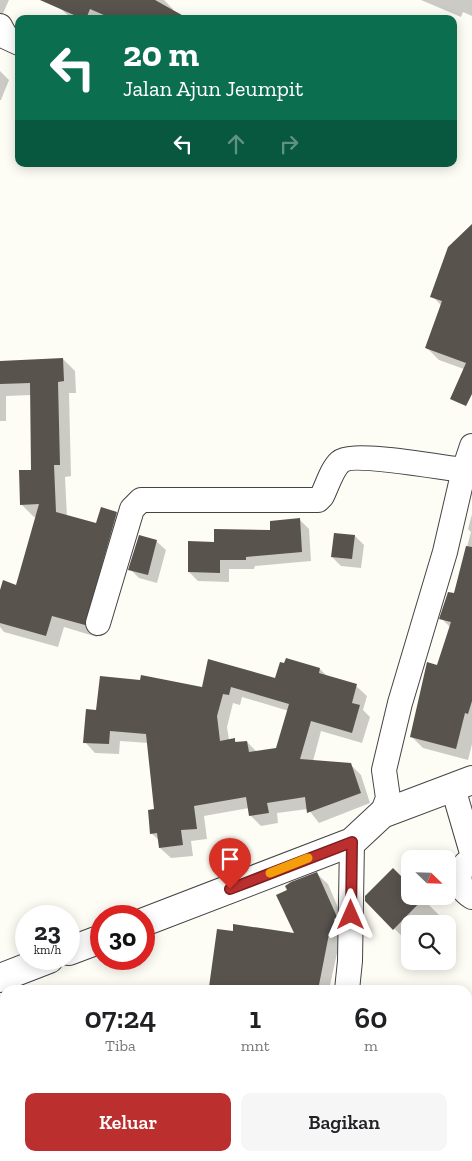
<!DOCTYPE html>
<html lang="id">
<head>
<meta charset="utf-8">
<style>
	:root { --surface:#fff; --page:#f6f6f6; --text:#202124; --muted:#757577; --accent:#bb2f2e }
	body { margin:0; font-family:"Zilla Slab",serif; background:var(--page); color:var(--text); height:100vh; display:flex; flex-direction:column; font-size:19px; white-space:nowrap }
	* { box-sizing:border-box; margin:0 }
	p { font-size:16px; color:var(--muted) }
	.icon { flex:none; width:28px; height:28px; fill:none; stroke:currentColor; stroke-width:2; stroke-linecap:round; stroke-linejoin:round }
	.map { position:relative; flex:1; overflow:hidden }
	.panel { position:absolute; left:0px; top:985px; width:472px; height:176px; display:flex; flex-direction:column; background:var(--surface); border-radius:15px 15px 0 0; box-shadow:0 2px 12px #0003 }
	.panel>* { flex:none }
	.hud { position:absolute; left:15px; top:15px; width:442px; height:152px; border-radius:10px; box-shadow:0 2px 12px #0003; background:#0b6e4f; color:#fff; overflow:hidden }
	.needle { width:32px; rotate:113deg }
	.controls { position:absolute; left:401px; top:850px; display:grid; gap:10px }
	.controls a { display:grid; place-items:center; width:55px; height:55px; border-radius:10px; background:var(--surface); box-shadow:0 2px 12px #0003; font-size:25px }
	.speed { position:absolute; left:15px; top:905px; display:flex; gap:10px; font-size:25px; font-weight:700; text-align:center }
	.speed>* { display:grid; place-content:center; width:65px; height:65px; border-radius:50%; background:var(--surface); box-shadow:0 2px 12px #0003; line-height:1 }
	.speed small { font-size:12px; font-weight:400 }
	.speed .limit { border:8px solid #d22; background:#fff; color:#111 }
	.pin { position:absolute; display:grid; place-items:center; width:42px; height:42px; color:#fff; margin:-51px -21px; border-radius:50% 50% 50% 0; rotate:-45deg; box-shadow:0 0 5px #0007 }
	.pin .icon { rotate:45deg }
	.me { position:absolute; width:55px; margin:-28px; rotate:0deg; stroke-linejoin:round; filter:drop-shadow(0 0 4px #0008) }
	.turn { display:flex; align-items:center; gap:18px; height:105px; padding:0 25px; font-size:22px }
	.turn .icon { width:65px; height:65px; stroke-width:2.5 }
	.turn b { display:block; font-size:35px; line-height:42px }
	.lanes { display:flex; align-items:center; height:48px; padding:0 25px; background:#0003; justify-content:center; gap:25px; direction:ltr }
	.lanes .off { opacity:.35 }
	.eta { display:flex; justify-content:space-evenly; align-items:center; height:85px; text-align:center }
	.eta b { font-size:30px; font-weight:600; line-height:35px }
	.cta { display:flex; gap:10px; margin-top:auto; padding:10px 25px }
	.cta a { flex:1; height:58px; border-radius:10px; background:var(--accent); color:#fff; font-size:20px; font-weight:600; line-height:58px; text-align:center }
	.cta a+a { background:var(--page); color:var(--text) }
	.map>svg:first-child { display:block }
</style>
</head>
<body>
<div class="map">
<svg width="472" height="1161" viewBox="0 0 472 1161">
	<rect width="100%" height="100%" fill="#fefdf5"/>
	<path fill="#0003" fill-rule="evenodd" d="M0,0H9L0,20Z
		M64,0H164L173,9L172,11L187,19H72L60,8Z
		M421,0H472V16L463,12L461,17Z
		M19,62V77L15,73Z
		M0,71L9,80L1,100H0Z
		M472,226V372L439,360L427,348L442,306L432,296Z
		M63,359L75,371L76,393H69L71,476L65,477L67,517L97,525L116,513L128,525L97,637L64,627L58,647L4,632L0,627V594L17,586L37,517H34L22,505L33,471L31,395L6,396V421H0V362Z
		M472,514V744L468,760L423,748L411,736L451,628L441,618L454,595L471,532L468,529Z
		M300,520L309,529L311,561L255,566L254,569H229V582L198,581L189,572L215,543L271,531Z
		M355,536L364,545L361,568L341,566L332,557Z
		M156,541L166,550L157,583L139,578L130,569Z
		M287,659L320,669L328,677L356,686L367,696L363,710L370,717L362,743L321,731L313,761L350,764L361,775L370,803L319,823L308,809L277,813L278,823L261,826L250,815L249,808L204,816L207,839L191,841L193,856L171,858L160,848V841L151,833L156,810L149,743L120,741L119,754L95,753L85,742L97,711L203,688L276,679ZM242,697L289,711L277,749L257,752L247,742L238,743L234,740H229L227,727L233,703L240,705Z
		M317,874L328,884L347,929L339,944L329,990H213L210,987L296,935Z
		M410,886V896H420L439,915L430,924H410V944L366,901Z
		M173,1156H179L207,1161H172Z"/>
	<path fill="#59534e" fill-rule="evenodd" d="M40,0H155L189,19H113L90,9L86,19H83Z
		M472,224V394L466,406L450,399L466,363L425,348L442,301L430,297L448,247Z
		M63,358L64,381L58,382L60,465H54L56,512L96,523L101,507L117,512L85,625L52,616L46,636L0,623V590L3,580L16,585L39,504L20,505L19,470H31L30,383L0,384V361Z
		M300,518L302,552L246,557V560H220V573L188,572V541L214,542V529L270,530V521Z
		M334,533L355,535L352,559L331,557Z
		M139,535L157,540L148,575L128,570Z
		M466,546L472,547V701L468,714L465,713L456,749L410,737L427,662L437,665L451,622L439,619L448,592L454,593Z
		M286,658L320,668L319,673L357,684L352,703L360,705L352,733L311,721L300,759L351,763L361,793L307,813L305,797L267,803L269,813L249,816L246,797L194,806L197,829L181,830L183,845L159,848L157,833L150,834L148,810L154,809L146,734L110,731L109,744L83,743L86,709L96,710L100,676L140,680L141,675L202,687L208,659L275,678L280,662L284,663ZM231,687L289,704L276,748L249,752L247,741L235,742V738L220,741L217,716L223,694L229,695Z
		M393,868L410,885V896H426L393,930L365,901V896Z
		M317,872L337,917L334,919L337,930L329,934L318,990H218L209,987L217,929L233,931V924L294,933L276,895L287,890L285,886L291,882Z"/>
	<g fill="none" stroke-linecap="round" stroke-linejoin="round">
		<g stroke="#444" stroke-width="26">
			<path id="minor" d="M0,26L6,37L19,43
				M98,623L132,509L141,500H318L322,496C327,486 332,469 340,462C353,451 443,468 464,470
				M453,788L472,853
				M382,814L388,798L384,770L400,703L445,552L464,470L472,446
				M472,859C455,869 456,887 472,897
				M347,990L350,961L352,842
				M0,1128L5,1131
				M468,1153L472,1121
				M61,1156L70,1161
				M269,1156L301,1161
				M320,1161L321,1156"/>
		</g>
		<g stroke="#444" stroke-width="30">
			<path id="tertiary" d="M144,922L352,842L382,814L472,780
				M69,951L101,939
				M0,978L49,959"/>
		</g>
		<use href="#minor" stroke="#fff" stroke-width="24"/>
		<use href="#tertiary" stroke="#fff" stroke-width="28"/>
	</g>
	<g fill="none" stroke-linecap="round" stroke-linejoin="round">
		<g stroke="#7a1f1e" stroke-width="12">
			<path id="route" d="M230,889L352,842L351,915"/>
		</g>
		<use href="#route" stroke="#bb2f2e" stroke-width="9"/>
		<path stroke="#f59e0b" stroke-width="9" d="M270,873L308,858"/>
	</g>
</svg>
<div class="controls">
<a><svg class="needle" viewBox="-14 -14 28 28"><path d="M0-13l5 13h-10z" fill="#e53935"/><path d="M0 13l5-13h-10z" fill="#757577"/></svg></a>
<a><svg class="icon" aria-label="search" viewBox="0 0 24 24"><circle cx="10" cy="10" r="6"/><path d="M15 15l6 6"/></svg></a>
</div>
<div class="speed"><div>23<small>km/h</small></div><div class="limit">30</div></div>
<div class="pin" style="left:230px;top:889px;background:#d93025"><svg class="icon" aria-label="arrive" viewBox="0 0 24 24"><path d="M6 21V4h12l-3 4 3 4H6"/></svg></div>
<svg class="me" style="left:351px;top:915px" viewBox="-20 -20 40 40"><path d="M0-17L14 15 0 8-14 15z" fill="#bb2f2e" stroke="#fff" stroke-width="4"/></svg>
<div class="hud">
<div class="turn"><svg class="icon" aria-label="left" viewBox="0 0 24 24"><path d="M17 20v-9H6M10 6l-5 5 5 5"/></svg><div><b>20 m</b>Jalan Ajun Jeumpit</div></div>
<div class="lanes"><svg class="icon" aria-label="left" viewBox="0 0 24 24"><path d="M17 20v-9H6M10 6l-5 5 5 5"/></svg><svg class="icon off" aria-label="ahead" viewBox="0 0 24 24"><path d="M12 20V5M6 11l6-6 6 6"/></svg><svg class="icon off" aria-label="right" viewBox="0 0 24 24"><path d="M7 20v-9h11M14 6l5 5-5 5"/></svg></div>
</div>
<section class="panel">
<div class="eta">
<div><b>07:24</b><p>Tiba</p></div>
<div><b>1</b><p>mnt</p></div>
<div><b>60</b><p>m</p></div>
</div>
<div class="cta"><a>Keluar</a><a>Bagikan</a></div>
</section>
</div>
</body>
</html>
